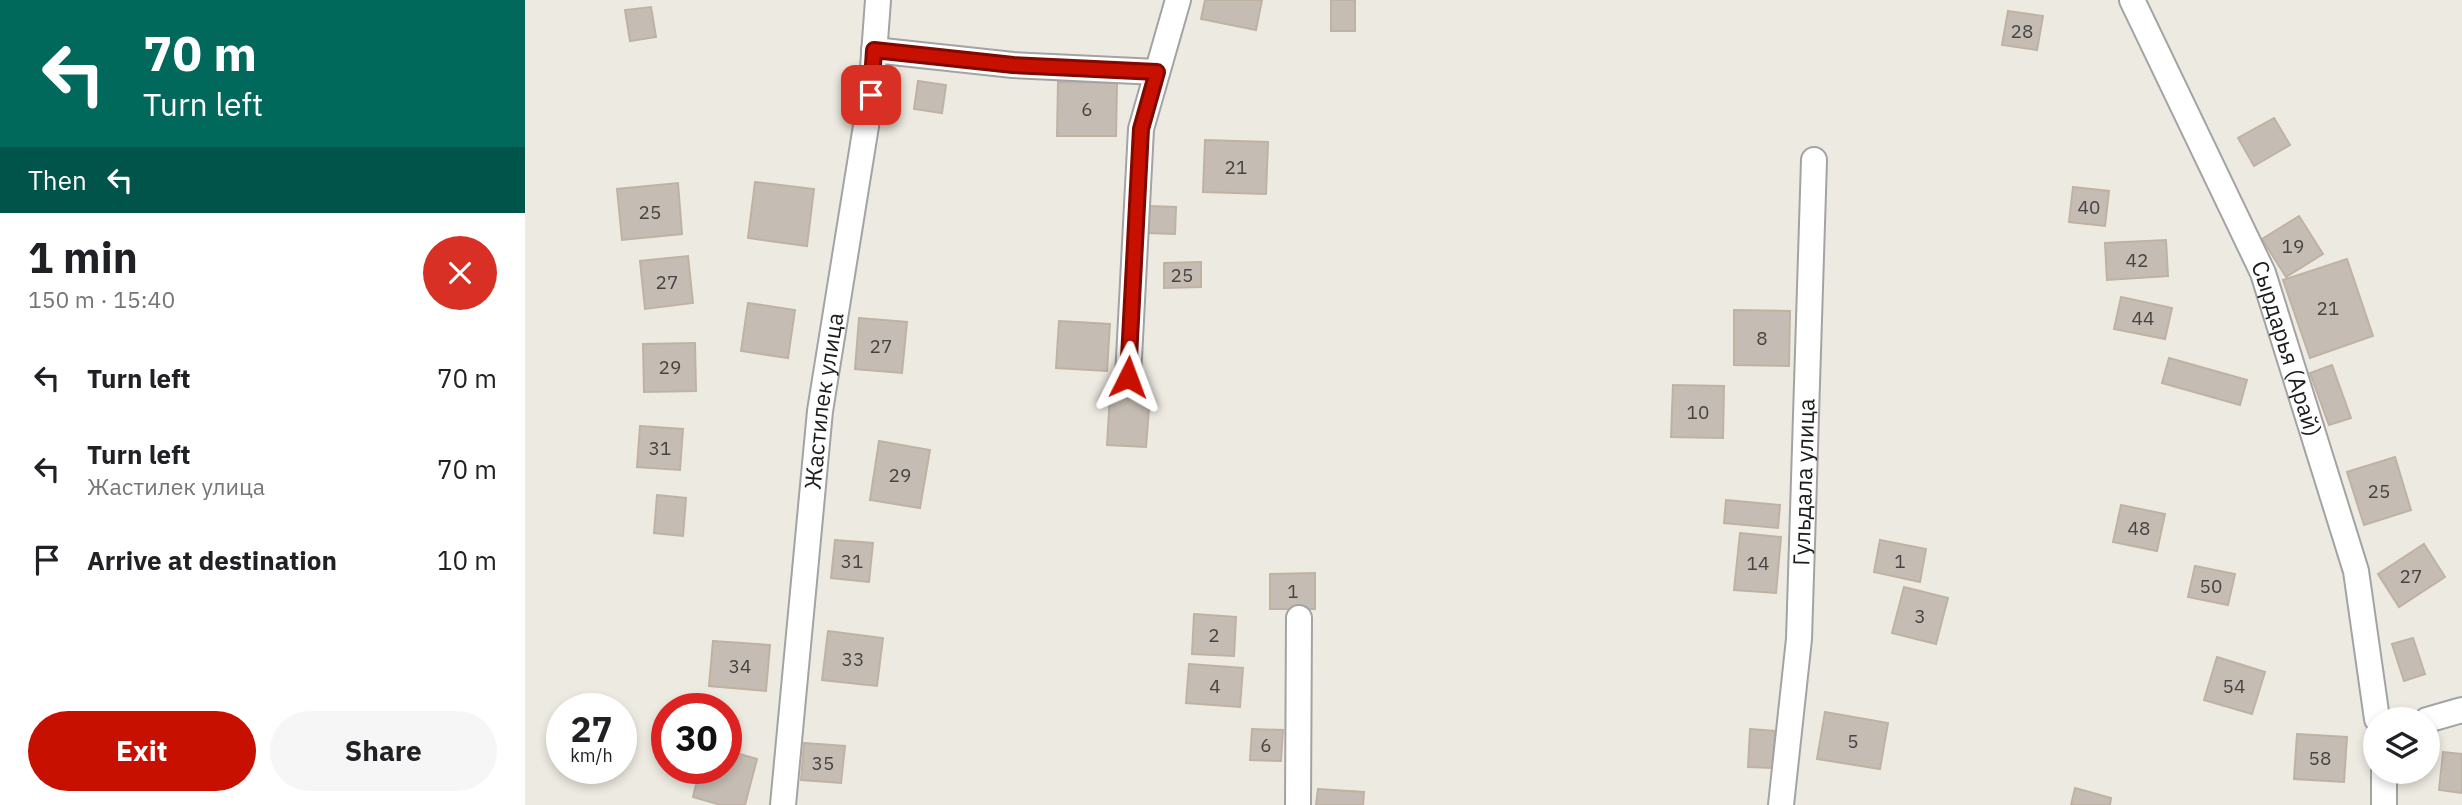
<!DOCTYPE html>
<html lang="en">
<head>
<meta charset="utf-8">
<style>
	:root { --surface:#fff; --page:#f6f6f6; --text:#202124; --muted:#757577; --accent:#c71000 }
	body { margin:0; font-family:"IBM Plex Sans",sans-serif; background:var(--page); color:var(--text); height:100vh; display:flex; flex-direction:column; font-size:26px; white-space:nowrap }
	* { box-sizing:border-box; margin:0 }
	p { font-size:23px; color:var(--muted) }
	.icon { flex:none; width:38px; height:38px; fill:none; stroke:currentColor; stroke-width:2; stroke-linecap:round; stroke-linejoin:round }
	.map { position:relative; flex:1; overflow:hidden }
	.side { display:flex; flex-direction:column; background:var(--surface); width:525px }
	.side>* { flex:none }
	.banner { background:#00695c; color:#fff; overflow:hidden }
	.buttons { position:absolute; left:1838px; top:707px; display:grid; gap:14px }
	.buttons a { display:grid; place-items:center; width:77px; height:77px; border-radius:50%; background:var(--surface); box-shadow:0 4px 10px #0003; font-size:35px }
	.speed { position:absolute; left:21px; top:693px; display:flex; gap:14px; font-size:35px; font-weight:700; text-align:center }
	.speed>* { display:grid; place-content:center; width:91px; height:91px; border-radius:50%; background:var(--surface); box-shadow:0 4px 10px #0003; line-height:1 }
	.speed small { font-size:18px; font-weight:400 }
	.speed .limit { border:10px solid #d22; background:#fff; color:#111 }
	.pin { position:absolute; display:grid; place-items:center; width:60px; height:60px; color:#fff; margin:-30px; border-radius:14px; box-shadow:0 4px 10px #0006 }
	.me { position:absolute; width:77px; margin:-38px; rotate:3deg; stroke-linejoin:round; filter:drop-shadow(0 0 5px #0008) }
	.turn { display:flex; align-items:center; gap:24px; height:147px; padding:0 28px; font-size:32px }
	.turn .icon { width:91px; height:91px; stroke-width:2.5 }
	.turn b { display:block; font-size:49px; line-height:60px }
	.then { display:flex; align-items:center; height:66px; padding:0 28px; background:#0003; gap:14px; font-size:26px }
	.round { display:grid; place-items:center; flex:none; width:74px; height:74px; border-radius:37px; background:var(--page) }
	.summary { display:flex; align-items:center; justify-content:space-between; height:119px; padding:0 28px }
	h1 { font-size:42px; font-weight:800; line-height:52px }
	.button { display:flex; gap:14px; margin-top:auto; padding:14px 28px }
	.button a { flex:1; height:80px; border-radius:42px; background:var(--accent); color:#fff; font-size:28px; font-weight:800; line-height:80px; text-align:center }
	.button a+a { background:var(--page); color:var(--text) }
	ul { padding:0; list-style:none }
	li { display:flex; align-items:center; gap:21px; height:91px; padding:0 28px }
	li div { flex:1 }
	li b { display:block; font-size:26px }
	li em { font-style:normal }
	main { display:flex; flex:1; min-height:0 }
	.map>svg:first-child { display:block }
</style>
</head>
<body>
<main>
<section class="side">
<div class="banner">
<div class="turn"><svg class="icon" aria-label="left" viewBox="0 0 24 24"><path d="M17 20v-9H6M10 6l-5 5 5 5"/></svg><div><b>70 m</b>Turn left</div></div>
<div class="then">Then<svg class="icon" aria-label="left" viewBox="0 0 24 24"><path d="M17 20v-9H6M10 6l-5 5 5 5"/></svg></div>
</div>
<div class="summary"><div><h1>1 min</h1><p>150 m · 15:40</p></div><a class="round" style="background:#d93025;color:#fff"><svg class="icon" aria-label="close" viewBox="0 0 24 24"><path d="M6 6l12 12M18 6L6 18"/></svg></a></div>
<ul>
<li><svg class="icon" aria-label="left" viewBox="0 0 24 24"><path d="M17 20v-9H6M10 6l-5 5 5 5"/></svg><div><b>Turn left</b></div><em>70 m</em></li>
<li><svg class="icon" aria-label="left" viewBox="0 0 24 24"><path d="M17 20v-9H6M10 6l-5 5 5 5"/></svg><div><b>Turn left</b><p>Жастилек улица</p></div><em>70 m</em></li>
<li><svg class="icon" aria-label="arrive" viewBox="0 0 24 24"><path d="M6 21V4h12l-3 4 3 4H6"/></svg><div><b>Arrive at destination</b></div><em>10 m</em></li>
</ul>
<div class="button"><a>Exit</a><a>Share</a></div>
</section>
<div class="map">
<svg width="1937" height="805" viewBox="0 0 1937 805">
	<rect width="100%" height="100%" fill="#edeae1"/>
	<path fill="#c5bdb4" stroke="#bfb2a3" stroke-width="2" d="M680,0H737L731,30L676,19Z
		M806,0H830V31H806Z
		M126,7L131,37L105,41L100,10Z
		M1483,11L1518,16L1512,50L1477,45Z
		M393,81L421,85L417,113L389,109Z
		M533,82L592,83L591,136H532Z
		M1749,118L1765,145L1729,166L1713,138Z
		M680,140L743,142L741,194L678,192Z
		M230,182L289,189L282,246L223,238Z
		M153,183L157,234L97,240L92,189Z
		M1548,187L1584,191L1580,226L1544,222Z
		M623,206L651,207L650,234L622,233Z
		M1774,216L1798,254L1761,277L1737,239Z
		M1641,240L1643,276L1582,280L1580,243Z
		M163,256L168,303L120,309L115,261Z
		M1822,259L1848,336L1785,358L1758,280Z
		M676,262V287L639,288V263Z
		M1596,297L1647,308L1640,339L1589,329Z
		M223,303L270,310L263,358L216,351Z
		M1209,310L1265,311L1264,366L1209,365Z
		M334,318L382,322L377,373L330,369Z
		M534,321L585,324L582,371L531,368Z
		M170,343L171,391L119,392L118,344Z
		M1644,358L1722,380L1715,405L1637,383Z
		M1807,365L1826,418L1804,425L1785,373Z
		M1148,385L1199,386L1198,438L1146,437Z
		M585,394L625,396L621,447L582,445Z
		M115,426L158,429L155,470L112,467Z
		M354,441L405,450L395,508L345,500Z
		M1870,457L1886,510L1839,525L1822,472Z
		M132,495L161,498L158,536L129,533Z
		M1201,500L1255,505L1253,528L1199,523Z
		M1596,505L1640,514L1632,551L1588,542Z
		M1215,533L1256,537L1251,593L1209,590Z
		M310,540L348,543L344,582L306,578Z
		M1355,540L1401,549L1395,582L1349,572Z
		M1899,544L1920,577L1874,607L1853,574Z
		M1670,566L1710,574L1703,605L1663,597Z
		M790,573V609H745V574Z
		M1379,587L1423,598L1411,644L1367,633Z
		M669,614L711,617L709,656L667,654Z
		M303,631L358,638L352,686L297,680Z
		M1888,638L1900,674L1879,681L1867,644Z
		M188,641L245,645L241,691L184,686Z
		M1692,657L1740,672L1727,714L1679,700Z
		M664,664L718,668L715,707L661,703Z
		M1300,712L1363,723L1355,769L1292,759Z
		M727,729L758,730L756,761L725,760Z
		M1225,729L1250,731L1247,768L1223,767Z
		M1772,734L1822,737L1819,782L1769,779Z
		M279,743L320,746L316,783L276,780Z
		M201,750L232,759L220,805H196L168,797L175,768H201Z
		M1918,752L1937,754V793L1914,790Z
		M1550,788L1586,798L1585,805H1546Z
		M793,789L839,792L838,805H791Z"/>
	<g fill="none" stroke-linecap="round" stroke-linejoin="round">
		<g stroke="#a3a3a3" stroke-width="28">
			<g id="street">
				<path id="s1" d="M1607,0L1738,273L1831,571L1852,719"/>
				<path d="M349,50L488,65L632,72"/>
				<path d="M603,377L616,129L653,0"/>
				<path d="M1902,720L1937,710"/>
				<path id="s2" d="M258,805L295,411L346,95L353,0"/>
				<path d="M773,805L774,618"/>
				<path id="s3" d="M1256,805L1274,639L1289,160"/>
				<path d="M1859,805V772"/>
			</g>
		</g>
		<use href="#street" stroke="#fff" stroke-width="24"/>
	</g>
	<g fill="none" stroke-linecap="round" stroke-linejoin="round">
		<g stroke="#810a00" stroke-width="18">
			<path id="route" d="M346,95L349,50L488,65L632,72L616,129L603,377"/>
		</g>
		<use href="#route" stroke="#c71000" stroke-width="12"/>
	</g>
	<g text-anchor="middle" stroke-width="6" stroke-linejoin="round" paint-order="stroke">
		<g font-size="19" fill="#464442">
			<text x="1497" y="38">28</text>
			<text x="562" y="116">6</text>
			<text x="711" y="174">21</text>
			<text x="1564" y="214">40</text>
			<text x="125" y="219">25</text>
			<text x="1768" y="253">19</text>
			<text x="1612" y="267">42</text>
			<text x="657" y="282">25</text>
			<text x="142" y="289">27</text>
			<text x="1803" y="315">21</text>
			<text x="1618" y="325">44</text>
			<text x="1237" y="345">8</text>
			<text x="356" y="353">27</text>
			<text x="145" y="374">29</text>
			<text x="1173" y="419">10</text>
			<text x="135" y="455">31</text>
			<text x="375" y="482">29</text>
			<text x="1854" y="498">25</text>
			<text x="1614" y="535">48</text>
			<text x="327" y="568">31</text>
			<text x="1375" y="568">1</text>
			<text x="1233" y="570">14</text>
			<text x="1886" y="583">27</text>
			<text x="1686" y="593">50</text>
			<text x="768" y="598">1</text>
			<text x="1395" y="623">3</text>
			<text x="689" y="642">2</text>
			<text x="328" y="666">33</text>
			<text x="215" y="673">34</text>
			<text x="690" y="693">4</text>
			<text x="1709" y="693">54</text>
			<text x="1328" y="748">5</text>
			<text x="741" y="752">6</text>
			<text x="1795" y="765">58</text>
			<text x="298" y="770">35</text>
		</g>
		<g font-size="23" fill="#1c1c1c" stroke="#fff">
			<text dy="8" stroke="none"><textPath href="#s1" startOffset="382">Сырдарья (Арай)</textPath></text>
			<text dy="8" stroke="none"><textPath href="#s2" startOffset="406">Жастилек улица</textPath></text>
			<text dy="8" stroke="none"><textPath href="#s3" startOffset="324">Гульдала улица</textPath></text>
		</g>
	</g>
</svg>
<div class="buttons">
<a><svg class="icon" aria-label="layers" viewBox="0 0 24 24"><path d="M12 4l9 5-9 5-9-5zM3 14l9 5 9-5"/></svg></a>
</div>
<div class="speed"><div>27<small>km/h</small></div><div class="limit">30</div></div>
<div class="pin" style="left:346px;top:95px;background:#d93025"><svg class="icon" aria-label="arrive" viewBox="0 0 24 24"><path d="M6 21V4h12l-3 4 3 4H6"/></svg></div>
<svg class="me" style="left:603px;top:377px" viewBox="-20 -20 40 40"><path d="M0-17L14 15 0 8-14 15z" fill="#c71000" stroke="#fff" stroke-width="4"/></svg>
</div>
</main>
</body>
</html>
